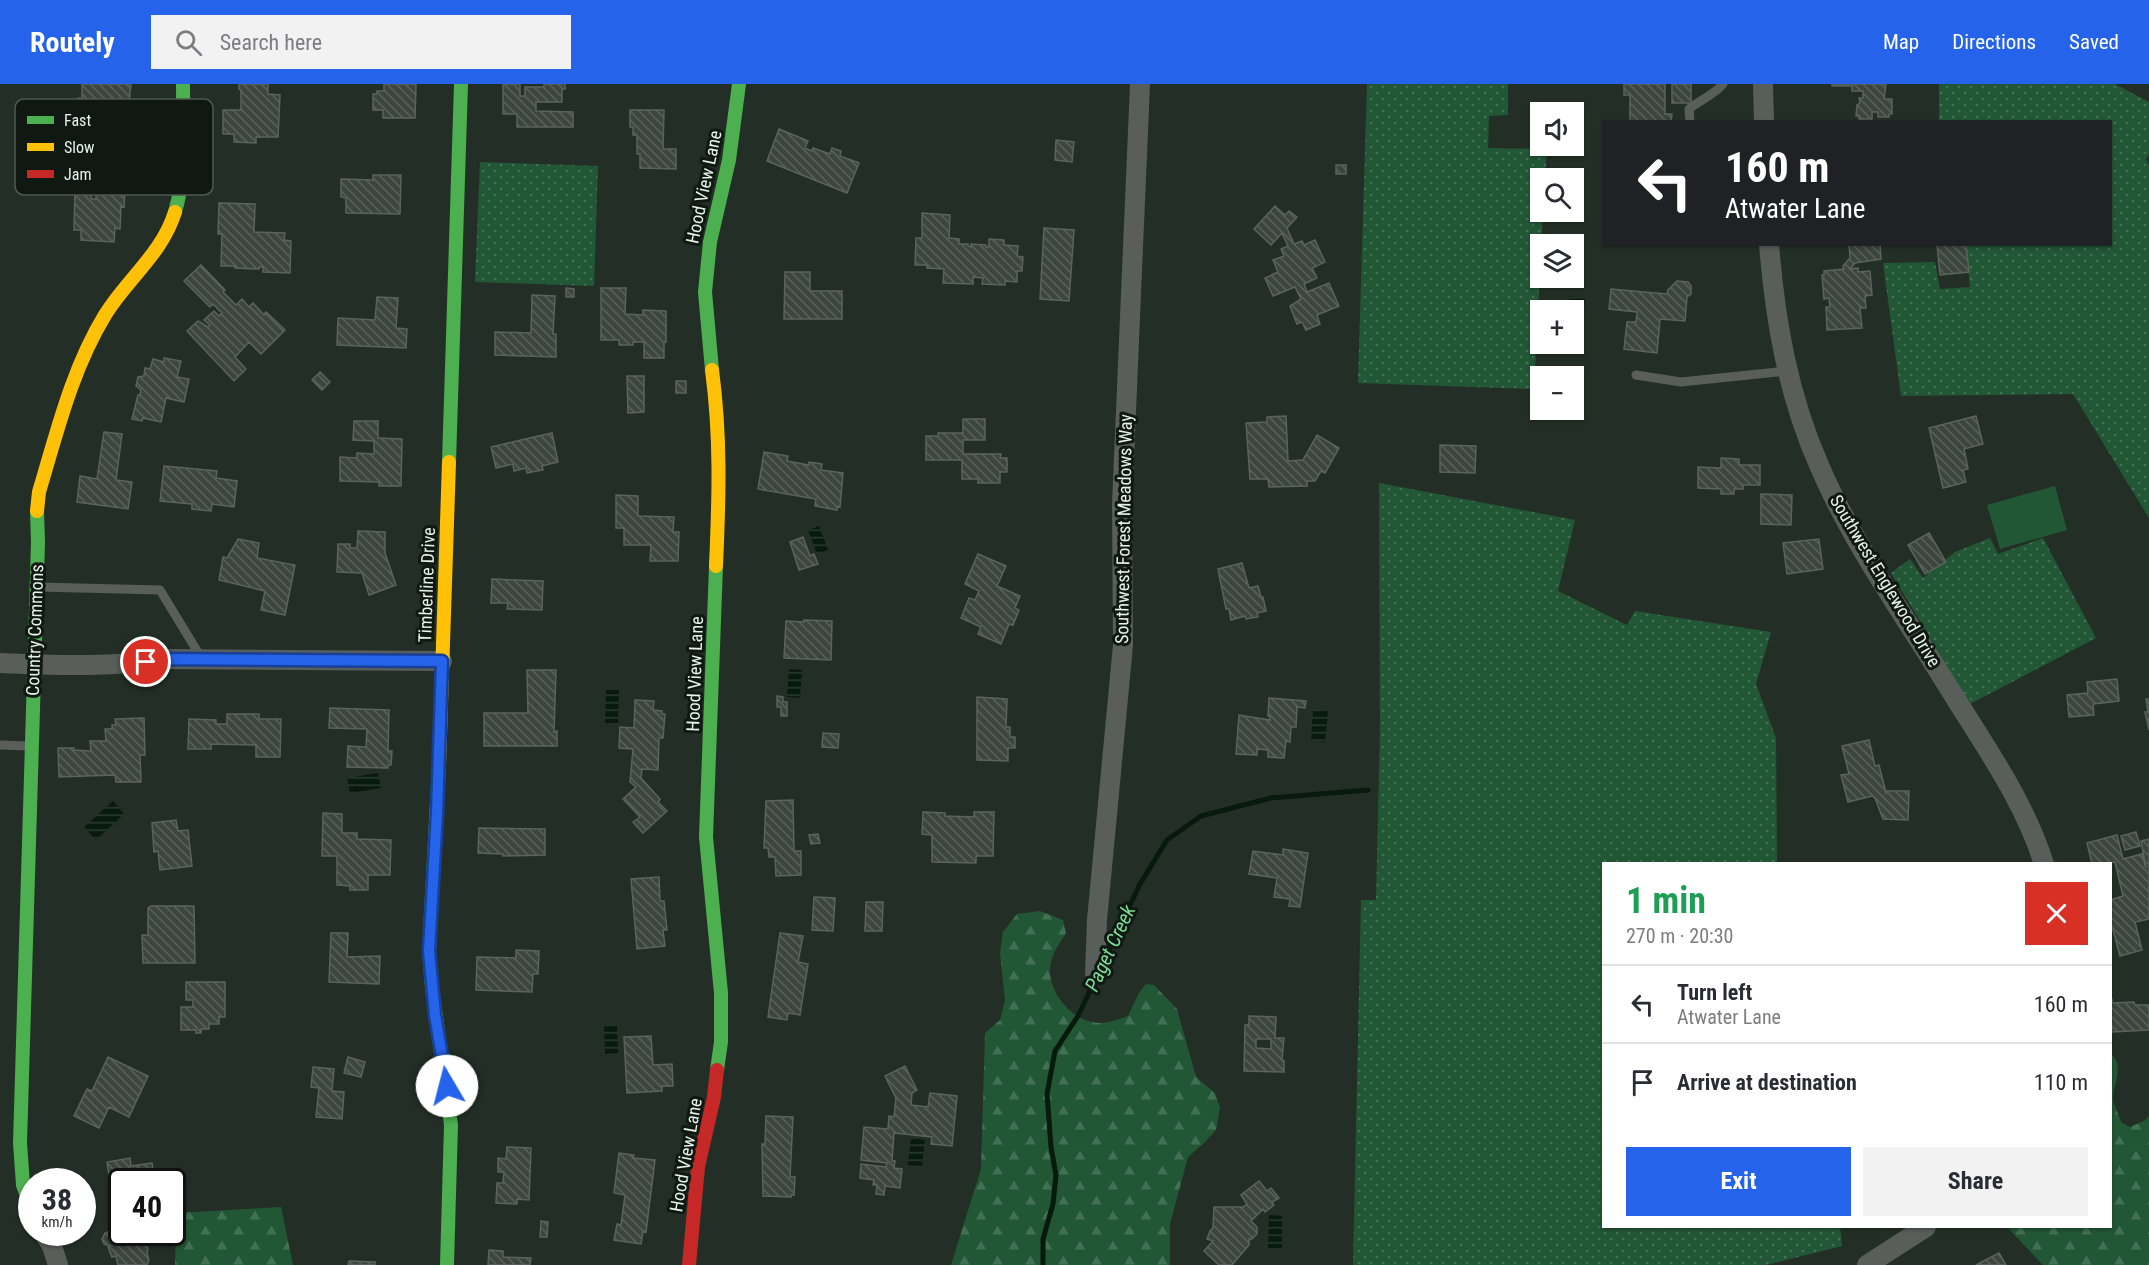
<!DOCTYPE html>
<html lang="en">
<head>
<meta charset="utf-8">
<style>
	:root { --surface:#fff; --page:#f2f2f3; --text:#2b2b33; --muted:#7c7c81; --line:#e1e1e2; --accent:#2563eb }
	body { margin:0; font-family:"Roboto Condensed",sans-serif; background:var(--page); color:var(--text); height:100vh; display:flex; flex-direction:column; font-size:22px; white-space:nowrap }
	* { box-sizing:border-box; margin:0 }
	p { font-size:20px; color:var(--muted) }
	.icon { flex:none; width:33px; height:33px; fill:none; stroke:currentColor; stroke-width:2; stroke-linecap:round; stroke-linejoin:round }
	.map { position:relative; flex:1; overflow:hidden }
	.panel { position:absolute; left:1602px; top:778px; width:510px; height:366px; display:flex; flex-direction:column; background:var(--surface); border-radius:0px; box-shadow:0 2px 4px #0004 }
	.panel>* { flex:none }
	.banner { position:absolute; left:1602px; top:36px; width:510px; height:126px; border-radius:0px; box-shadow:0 2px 4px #0004; background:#202124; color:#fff; overflow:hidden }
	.buttons { position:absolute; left:1530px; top:18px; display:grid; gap:12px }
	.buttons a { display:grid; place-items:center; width:54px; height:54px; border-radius:0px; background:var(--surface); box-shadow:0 2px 4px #0004; font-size:30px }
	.speed { position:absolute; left:18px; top:1084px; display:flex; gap:12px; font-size:30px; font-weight:700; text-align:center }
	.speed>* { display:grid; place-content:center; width:78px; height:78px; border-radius:50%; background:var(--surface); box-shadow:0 2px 4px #0004; line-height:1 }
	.speed small { font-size:15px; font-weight:400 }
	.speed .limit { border:3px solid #111; border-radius:9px; background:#fff; color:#111 }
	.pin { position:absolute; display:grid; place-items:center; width:51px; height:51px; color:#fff; margin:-26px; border:3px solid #fff; border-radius:50%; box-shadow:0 2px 6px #0007 }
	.me { position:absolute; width:66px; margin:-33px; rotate:352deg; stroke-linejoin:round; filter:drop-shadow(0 0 4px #0008) }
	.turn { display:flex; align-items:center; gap:21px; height:126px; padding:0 24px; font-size:27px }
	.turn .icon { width:78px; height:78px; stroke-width:2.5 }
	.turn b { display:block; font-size:42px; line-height:51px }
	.round { display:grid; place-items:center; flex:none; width:63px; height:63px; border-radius:0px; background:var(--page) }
	.overview { display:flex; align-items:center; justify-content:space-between; height:102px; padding:0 24px }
	h1 { font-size:36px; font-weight:700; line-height:45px; color:#1e9e55 }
	.button { display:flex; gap:12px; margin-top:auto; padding:12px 24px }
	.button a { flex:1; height:69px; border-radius:0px; background:var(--accent); color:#fff; font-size:24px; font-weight:700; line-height:69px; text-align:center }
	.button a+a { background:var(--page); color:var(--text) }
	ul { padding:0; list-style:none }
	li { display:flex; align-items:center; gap:18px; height:78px; padding:0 24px; border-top:2px solid var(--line) }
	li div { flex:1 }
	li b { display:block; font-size:22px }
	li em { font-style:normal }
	header { display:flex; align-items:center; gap:36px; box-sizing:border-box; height:84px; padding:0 30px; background:var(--accent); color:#fff }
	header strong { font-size:28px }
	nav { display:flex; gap:33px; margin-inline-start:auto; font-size:21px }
	.search { width:420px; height:54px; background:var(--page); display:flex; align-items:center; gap:15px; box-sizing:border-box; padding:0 21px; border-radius:0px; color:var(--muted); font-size:22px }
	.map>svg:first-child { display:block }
</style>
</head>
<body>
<header>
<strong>Routely</strong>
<div class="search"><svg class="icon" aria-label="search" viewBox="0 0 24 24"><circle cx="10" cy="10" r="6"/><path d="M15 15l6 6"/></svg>Search here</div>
<nav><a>Map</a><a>Directions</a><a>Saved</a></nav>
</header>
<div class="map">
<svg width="2149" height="1181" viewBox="0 0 2149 1181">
	<defs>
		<pattern id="grass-dots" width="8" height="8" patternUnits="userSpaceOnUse" patternTransform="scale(1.5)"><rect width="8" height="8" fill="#225735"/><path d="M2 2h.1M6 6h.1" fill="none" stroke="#427052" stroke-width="1.8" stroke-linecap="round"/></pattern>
		<pattern id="forest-firs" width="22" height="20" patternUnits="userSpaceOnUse" patternTransform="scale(1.5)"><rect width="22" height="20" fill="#225735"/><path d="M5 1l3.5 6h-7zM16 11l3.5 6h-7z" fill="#427052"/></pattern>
		<pattern id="water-rules" width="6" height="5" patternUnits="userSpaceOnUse" patternTransform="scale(1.5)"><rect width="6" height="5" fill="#071a0d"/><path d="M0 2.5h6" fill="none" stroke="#2b3c30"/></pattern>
		<pattern id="building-back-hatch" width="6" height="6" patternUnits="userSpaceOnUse" patternTransform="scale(1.5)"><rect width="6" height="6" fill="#3c463e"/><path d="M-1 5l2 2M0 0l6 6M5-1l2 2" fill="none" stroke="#58615a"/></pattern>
	</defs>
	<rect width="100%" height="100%" fill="#232f26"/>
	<path fill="url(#grass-dots)" d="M1367,0H1508V31L1489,32L1488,64L1547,65L1545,94H1540V128H1543L1534,305L1358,299Z
		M1939,0H2115L2149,18V71L2146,75L2149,81V434L2073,310L1901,312L1883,179L1935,178L1940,205L1970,203L1966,161L2110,160V38L1939,37Z
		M480,78L598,82L594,202L475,198Z
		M1379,399L1575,436L1558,507L1627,541L1635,527L1771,548L1756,600L1776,654L1777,780H1604V1143H1840L1842,1162L1766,1181H1353L1361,816H1376L1380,648Z
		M1990,454L1998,470L2043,454L2096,554L1970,620L1891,489L1910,475L1923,494L1955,468Z"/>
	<path fill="url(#forest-firs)" d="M1040,827L1063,836L1066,849C1060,858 1054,867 1051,878C1045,903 1067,933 1092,938C1103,941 1117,936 1128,932L1139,909L1146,900L1154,901L1177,925L1196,993L1215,1009L1220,1024L1216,1046L1204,1059L1188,1073L1170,1140V1181H951L981,1085L985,949L1000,936L1005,916L1000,869L1003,848L1017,830Z
		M2111,970C2125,982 2113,999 2113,1015C2114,1022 2119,1031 2121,1038L2130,1043L2144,1037L2149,1032V1181H2043L2007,1143H2110Z
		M281,1123L293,1181H175L176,1129Z"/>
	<path fill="#225735" d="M2055,402L2067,446L2000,465L1987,421Z"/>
	<path fill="url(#water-rules)" d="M1569,212L1585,214L1582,248L1574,247V226H1568Z
		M819,442L828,466L817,470L808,446Z
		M789,585L802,586L800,614L787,613Z
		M606,606H619L618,639H605Z
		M1313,626L1328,627L1325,658L1311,657Z
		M378,689L381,704L350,709L347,694Z
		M113,717L124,730L96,756L84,743Z
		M604,941H617L618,969L605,970Z
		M911,1054L925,1056L922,1082L908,1081Z
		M1269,1131L1282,1132V1164H1268Z"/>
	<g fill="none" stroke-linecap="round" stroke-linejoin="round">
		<path stroke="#071a0d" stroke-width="5" d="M1102,880L1140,800L1167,756L1201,732L1271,714L1368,706
			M1043,1181V1155L1053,1120L1056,1091L1051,1063L1047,1010L1055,967L1078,932L1096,894"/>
	</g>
	<path fill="url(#building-back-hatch)" stroke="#59645c" stroke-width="1.5" fill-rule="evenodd" d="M82,0H131L128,28L133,29V40L127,39V42H133L132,63H125V61L104,60V57H92V50H77L78,14L82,15Z
		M239,0H268V10L280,11L278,53H256V59L234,58V50H223V26H241V6L239,5Z
		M384,0H416L415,34H383V26H373V10H377V7H384Z
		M503,0H520V12H525V3H544V0H565V5H562V18H536V27L573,28V43H517V30H503Z
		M1624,0H1665V30H1672L1671,38H1630V11H1624Z
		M1672,0H1691V19H1672Z
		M1832,0H1886L1884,15H1892V30H1889V33H1878V28H1872V35H1859V32H1856L1857,21L1860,19L1859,14H1863V7H1852V2H1832Z
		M630,26H664L663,65H676V85L640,84V70H637V51H633V43H630Z
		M779,45L808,57L805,64L812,67L813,64L830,70L832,64L841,67L840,72L859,79L847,109L767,77Z
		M1056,56L1074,58L1072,78L1055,76Z
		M1336,81H1346V90H1336Z
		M373,91H401L400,130L346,129V114L341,113V95L373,96Z
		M97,100L121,101L120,106H125L124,123L121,122L120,145L115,144L114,158L81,156V146H74L75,105L92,106L91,115H96Z
		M219,119L255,120L254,148L285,149L284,156L291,157L290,189L263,188V183H259V185L235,184V182H221L222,150H218Z
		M1275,122L1285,131L1289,127L1297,133L1287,144L1294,160L1302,157L1304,161L1315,156L1325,178L1312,184L1317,194L1304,200L1307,208L1329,199L1339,222L1317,231L1320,240L1306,246L1302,238L1297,240L1290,222L1301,215L1295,203L1273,212L1265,194L1278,188L1273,176L1284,172L1281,165L1288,162L1282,149L1271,161L1254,145Z
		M922,129L950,131L949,154L959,155V160H968V162L971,163V160L986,161V163H989V155L1004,156V161L1018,162L1017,172L1023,173L1022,187H1017V198L1005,197V201L982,200L983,194L973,193V200L943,199L944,185L927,184V181H915L916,154H922Z
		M1044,144L1074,146L1069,217L1040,215Z
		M1849,160H1880L1881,175L1855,179L1850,185L1858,184V188L1870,187L1872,211L1865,212L1866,224H1860L1862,244L1827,246L1826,223H1830L1829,214L1824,215L1822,191H1824V187L1844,185L1843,182L1850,174Z
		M1937,160H1966L1969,188L1940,191Z
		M201,181L225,206L223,208L236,221L242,215L249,223L253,219L264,231L266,228L285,246L261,270L249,258L235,273L246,285L234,297L187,247L198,237L208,243L210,241L204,236L214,227L219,232L222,229L213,220L210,223L184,197Z
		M785,188H810V207H842V235H784Z
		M1677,197L1688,198L1691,202V210L1687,213L1685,237L1660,235L1657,269L1624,265L1627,238H1636L1637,228L1609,225L1611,205L1667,210L1668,206Z
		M566,204L574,205V213H566Z
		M601,204H626L625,230L643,231V226L666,227V258H664V274H644V258H633V261H619V256H601Z
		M532,211L555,212L553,250H556V273L495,271V248L531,249Z
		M377,213L398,214L396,244L407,245L406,264L337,261L338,234L375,236Z
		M164,274L181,277L177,293L189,295L184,318L166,314L161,338L143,334L142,337L132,335L138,311H140L141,306L136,302L138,293L144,292L145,284L150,285L153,275L164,278Z
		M320,288L330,298L322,306L312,296Z
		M627,292H644V328L628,329Z
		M676,297H686V309H676Z
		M1286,332L1288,377L1303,376L1317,351L1339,364L1325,389L1321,387L1315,397H1307V402L1269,403L1268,395H1250L1246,339L1267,338V333Z
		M1976,332L1983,360L1964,365L1968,385L1963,386L1966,398L1943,404L1929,344Z
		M963,335H985V356H963V370H1001L1000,374H1007V388H1000V399H978V395H962V376H926V352H938V349H963Z
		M354,337H378V354L402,355L401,402H379V398L340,397V373L357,374V369L374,370V357L353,356Z
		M104,348L122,350L116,396L132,398L128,425L77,418L80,392L97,395Z
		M552,349L558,378L542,382L543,386L527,389L526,384L514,387L513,380L496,384L491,363Z
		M1440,361L1476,362L1475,389L1440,388Z
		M764,368L788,372L787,377L809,381V378L822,380L821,386L843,389L840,423L837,422V426L815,422L816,415L758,405Z
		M1721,374L1739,375V381H1760V401H1743V405H1734V410H1721V405L1698,404V383L1721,384Z
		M164,382L217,387L216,394L237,397L234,423L212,420L211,427L192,425V420L160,417Z
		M1761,410L1792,411L1791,441L1761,440Z
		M616,411L638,412V432L674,433L673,448H679L678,477H650L651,461H624V444H616Z
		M358,447L385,448V469L396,501L369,511L362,489L337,488L338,460H350V464H357Z
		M1929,449L1946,478L1925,490L1908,461Z
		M803,453L810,472L814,470L818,480L799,486L790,458Z
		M238,455L259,459L257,474L295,481L285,531L261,526L265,507L219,496L223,473L227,474Z
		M1819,455L1823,485L1787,490L1783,459Z
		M978,470L1006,482L997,502L1020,512L1015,524L1019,526L1013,541L1009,540L1001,560L978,550L981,543L961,534L969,514L975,516L979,507L965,500Z
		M1242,479L1249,504L1258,502L1261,513H1263L1266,527L1257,529L1258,533L1246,535L1245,532L1231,536L1229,525H1226L1218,485Z
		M492,495L543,497L542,526L507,525L508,519H491Z
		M804,536L832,537L831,576L784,574L786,537L804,538Z
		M527,586H556L554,648L557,647V662H484V629H528Z
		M2117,595L2119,617L2093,620L2094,631L2069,633L2067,611L2088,609L2087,598Z
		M777,612L783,613V618H787V632H781V623H777Z
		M977,613L1007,615L1006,643H1010V653H1015V664H1008V677L977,676Z
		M1269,614L1306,617L1305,624L1297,623L1296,643H1291L1290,658L1286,657L1284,674L1268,673V666L1257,665V671L1236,670L1239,631L1270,636V632H1268Z
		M2146,615H2149V646L2145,628H2148Z
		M635,616L654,617L653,626L662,627V630H665L663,654H659L658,686L642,685L641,694L660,715L658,718L667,727L643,749L633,738L640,733L623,715L636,703L630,698L633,665L619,664L620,643L634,644Z
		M330,624L389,626L388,667H392L391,681H388V684L347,683L348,662L366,663L367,645L329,644Z
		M227,630H259V635H281L280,673H256V661L211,660V665H188L189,635L216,636V640H227Z
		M144,634L145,671H140L141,698H116L115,691L59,693L58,664H74V666L91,667L90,657H106L105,645H112V641H116L115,635Z
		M823,649L839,650L838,664L822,663Z
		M1869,656L1875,682L1879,681L1886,709L1887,707H1909L1908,736L1883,735L1875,714L1872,712L1848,718L1841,691L1849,690L1842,662Z
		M793,716L794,767H801V791L776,792L775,773H769L768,764H764L766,717Z
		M923,728L945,729V732L974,733V728H994L993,772H976V779L932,778V751L922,750Z
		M323,729L342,730V749H357V755L391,756L390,791H368V806H350V802L337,801V772H322Z
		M176,736L178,747L188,746L192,782L160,786L158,767L154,768L152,739Z
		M479,744L545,745V771L503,772V770L478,769Z
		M2136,748L2140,762L2125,766L2121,752Z
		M818,750L820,759L811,760L809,751Z
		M2117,751L2123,775L2142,770L2146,784L2141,757L2149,755V835L2135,838L2142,866L2120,872L2110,835V816L2123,812L2115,778L2092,780L2087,759Z
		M1283,765L1308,769L1300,823L1289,822L1290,815L1274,813L1277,794L1249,790L1253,767L1283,771Z
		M659,793L660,817H664L667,846H663L665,862L637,865L631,795Z
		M814,813L835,814L833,847L812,846Z
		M866,818H883L882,847H865Z
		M151,822H194L195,879H143L142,851H148V824Z
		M331,849H348L347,873L380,872L379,900L329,898Z
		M780,849L803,852L798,878L808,880L800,931L788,929L787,936L768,933Z
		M516,866L539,867L538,890H533L532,908L476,906L477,873L516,874Z
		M186,898H225V933H219V940H209V945H201V949H196V946H181V923H193V916H186Z
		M2110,915H2112V919L2134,918L2135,921H2149V946L2112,948Z
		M1249,932L1276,933L1275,954H1284L1282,976L1284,977V988L1244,987L1245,941H1249ZM1256,955H1271V965L1256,964Z
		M651,952L653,981L672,980L673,1002H662V1007L627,1009L624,953Z
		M108,973L148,992L129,1033L109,1023L99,1044L74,1032L87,1005L92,1007Z
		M348,973L365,978L361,993L344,989Z
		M905,982L917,1006L912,1009L911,1021L928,1023L930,1009L957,1012L952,1062L931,1060L932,1053L894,1049L892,1077H895L894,1084L902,1085L900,1104L885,1102L884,1111L876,1110L877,1101H873L874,1096L860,1094L861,1080L886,1083L887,1079L861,1076L864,1043L888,1045L889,1032L894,1033L896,1014L885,992Z
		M313,983L334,985L332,1007L344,1008L342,1035L316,1033L319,1004L311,1003Z
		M766,1032L793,1033L790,1093H795L794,1111H791V1113L763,1112L762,1060H765Z
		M507,1063L531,1064L529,1116L517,1115V1120L496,1119L497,1099H503L504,1088H498V1074L506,1075Z
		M619,1069L634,1071L633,1074L655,1076L646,1148L643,1147L641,1160L614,1156L617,1140L621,1141L625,1111L614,1109Z
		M130,1074L131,1082L152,1079L155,1098H122V1124L114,1125L107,1078Z
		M1259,1097L1267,1107L1271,1104L1279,1114L1272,1118L1274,1121L1265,1128L1263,1125L1251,1137L1257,1143V1150L1252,1155H1249V1161L1232,1181H1219L1204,1167L1213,1157L1207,1155L1210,1147L1213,1144L1214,1123H1243L1247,1120L1241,1111Z
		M541,1137L548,1138L547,1153H540Z
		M116,1145L118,1151L138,1149L141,1159L146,1160L148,1165L147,1169L149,1176L147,1181H118L116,1172L112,1173L108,1163L110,1162L104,1160L102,1155L105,1149Z
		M489,1166L503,1167V1173L531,1174L530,1181H488Z
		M1999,1169L2006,1181H1976Z
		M349,1177L375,1178V1181H348Z"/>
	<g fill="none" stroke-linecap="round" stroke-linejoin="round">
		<path stroke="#595e5b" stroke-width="9" d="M1690,38L1689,25C1700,16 1714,11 1723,0
			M1636,291L1681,298L1787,287
			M38,503L160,506L202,575
			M0,661L28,662"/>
		<path stroke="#595e5b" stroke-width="20" d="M1763,0L1764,38
			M1769,160C1775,236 1788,311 1819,381C1852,459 1905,532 1949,604C1984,661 2024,716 2044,780
			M0,579C55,581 109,584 163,575L442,577
			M1095,889L1097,836L1123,561L1122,420L1140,0
			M44,1149L52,1162L58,1181
			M1867,1181L1926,1143"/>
		<path stroke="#4caf50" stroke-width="14" d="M175,128C187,88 183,42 183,0
			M712,286L705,208L710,158L729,76L739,0
			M449,378L461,0
			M716,482L706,753L721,909V958L717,986
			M439,681L429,867L432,904L451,1041L447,1181
			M32,1127L23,1101L20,1059L38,458L37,427"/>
		<path stroke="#ffc107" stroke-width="14" d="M712,286C721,354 719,414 716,482
			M37,427L39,408C57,348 72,285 105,231C127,195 162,170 175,128
			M439,681L449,378"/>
		<path stroke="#c62828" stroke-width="14" d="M689,1181L698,1083L714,1013L717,986"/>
	</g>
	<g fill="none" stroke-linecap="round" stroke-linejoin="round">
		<g stroke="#184099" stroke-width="15">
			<path id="route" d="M146,578L163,575L442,577L437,729L429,867L435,931L447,1002"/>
		</g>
		<use href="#route" stroke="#2563eb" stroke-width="10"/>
	</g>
	<g text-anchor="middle" stroke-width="6" stroke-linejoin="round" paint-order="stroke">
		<g font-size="18" fill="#e5f3e8" stroke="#0f1912">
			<text transform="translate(704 103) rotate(-78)" y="6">Hood View Lane</text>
			<text transform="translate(1124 445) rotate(-89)" y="6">Southwest Forest Meadows Way</text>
			<text transform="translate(1885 497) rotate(59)" y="6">Southwest Englewood Drive</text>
			<text transform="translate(427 501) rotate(-88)" y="6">Timberline Drive</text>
			<text transform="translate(35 546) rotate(-88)" y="6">Country Commons</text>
			<text transform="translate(695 590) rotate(-88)" y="6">Hood View Lane</text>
			<text transform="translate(686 1071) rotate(-80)" y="6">Hood View Lane</text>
		</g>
		<g font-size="20" font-style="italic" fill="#7ddd99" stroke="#0f1912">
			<text transform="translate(1110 864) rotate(-65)" y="7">Paget Creek</text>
		</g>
	</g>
	<rect x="15" y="15" width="198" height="96" rx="9" fill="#0f1912" stroke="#4f5a52" stroke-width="1.5"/>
	<rect x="27" y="32" width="27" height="8" fill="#4caf50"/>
	<rect x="27" y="59" width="27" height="8" fill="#ffc107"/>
	<rect x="27" y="86" width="27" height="8" fill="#c62828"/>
	<g font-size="16" fill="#e5f3e8">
		<text x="64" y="42">Fast</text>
		<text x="64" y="69">Slow</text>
		<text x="64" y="96">Jam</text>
	</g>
</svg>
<div class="buttons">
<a><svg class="icon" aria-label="sound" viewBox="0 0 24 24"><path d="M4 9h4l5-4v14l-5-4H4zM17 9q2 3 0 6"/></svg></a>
<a><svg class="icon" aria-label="search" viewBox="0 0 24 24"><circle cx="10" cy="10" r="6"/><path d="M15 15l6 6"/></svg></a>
<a><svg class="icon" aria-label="layers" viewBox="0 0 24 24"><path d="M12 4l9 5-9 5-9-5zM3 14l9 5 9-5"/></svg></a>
<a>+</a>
<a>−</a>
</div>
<div class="speed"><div>38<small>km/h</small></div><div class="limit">40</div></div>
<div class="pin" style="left:146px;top:578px;background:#d93025"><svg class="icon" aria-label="arrive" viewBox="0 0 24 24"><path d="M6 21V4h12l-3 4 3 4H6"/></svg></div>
<svg class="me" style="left:447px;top:1002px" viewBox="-20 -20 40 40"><circle r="19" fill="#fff"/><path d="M0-13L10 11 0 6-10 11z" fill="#2563eb"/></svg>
<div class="banner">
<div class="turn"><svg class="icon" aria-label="left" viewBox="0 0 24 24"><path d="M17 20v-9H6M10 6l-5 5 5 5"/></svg><div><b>160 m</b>Atwater Lane</div></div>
</div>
<section class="panel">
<div class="overview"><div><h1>1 min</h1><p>270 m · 20:30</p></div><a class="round" style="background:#d93025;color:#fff"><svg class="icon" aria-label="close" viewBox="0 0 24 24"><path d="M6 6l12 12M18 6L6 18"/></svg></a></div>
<ul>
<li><svg class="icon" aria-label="left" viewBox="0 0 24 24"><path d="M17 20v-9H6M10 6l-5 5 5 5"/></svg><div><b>Turn left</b><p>Atwater Lane</p></div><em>160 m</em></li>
<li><svg class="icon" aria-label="arrive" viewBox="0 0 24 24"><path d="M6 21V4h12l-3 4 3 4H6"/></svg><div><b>Arrive at destination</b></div><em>110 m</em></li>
</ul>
<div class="button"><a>Exit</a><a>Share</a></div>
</section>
</div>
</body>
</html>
